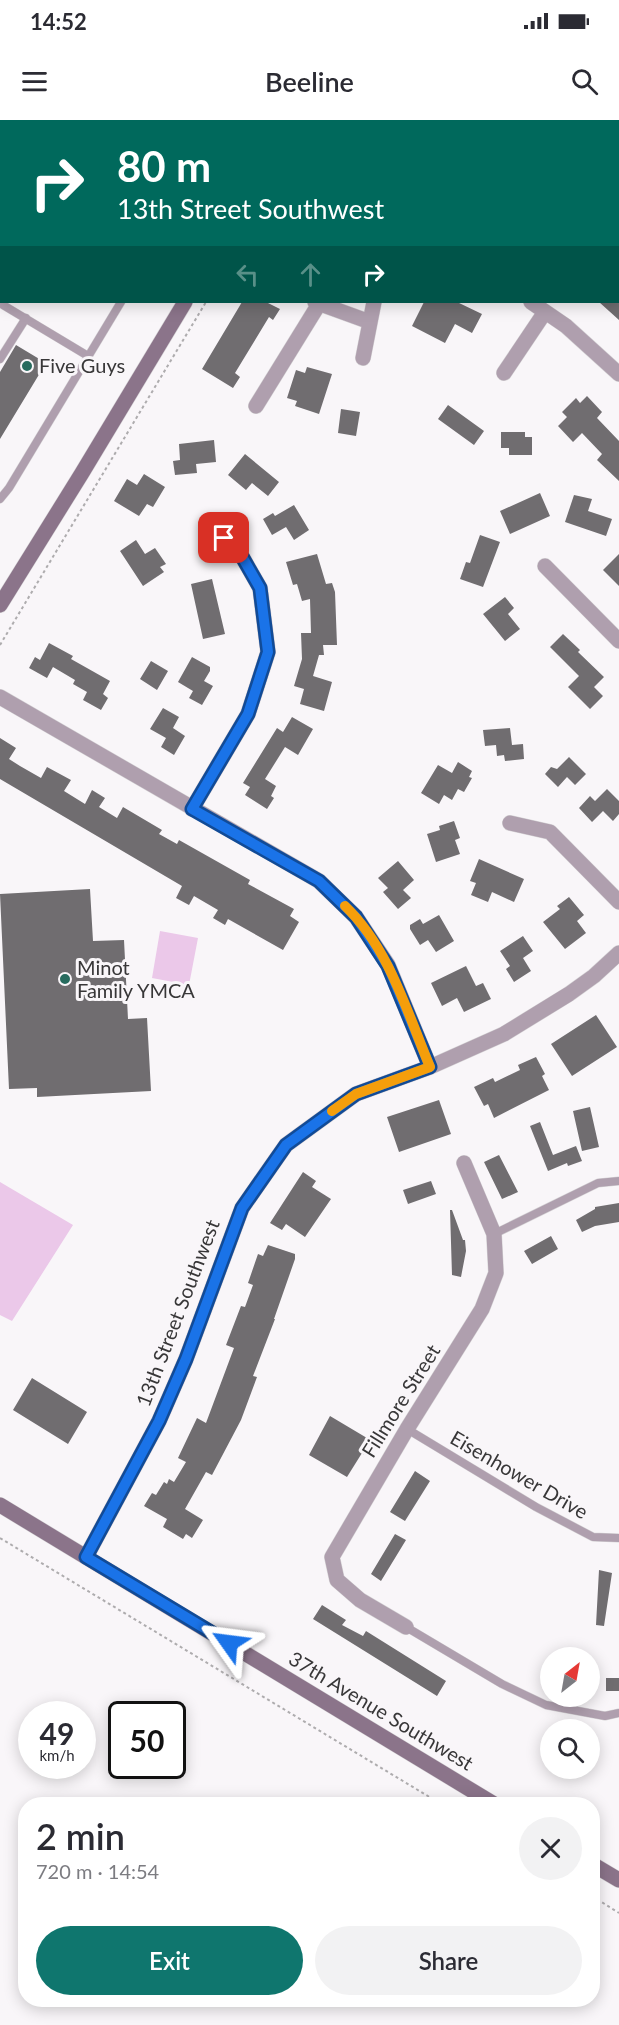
<!DOCTYPE html>
<html lang="en">
<head>
<meta charset="utf-8">
<style>
	:root { --surface:#fff; --page:#f2f2f3; --text:#2b2b33; --muted:#7c7c81; --accent:#0f766e }
	body { margin:0; font-family:Lato,sans-serif; background:var(--page); color:var(--text); height:100vh; display:flex; flex-direction:column; font-size:22px; white-space:nowrap }
	* { box-sizing:border-box; margin:0 }
	p { font-size:20px; color:var(--muted) }
	.icon { flex:none; width:33px; height:33px; fill:none; stroke:currentColor; stroke-width:2; stroke-linecap:round; stroke-linejoin:round }
	.map { position:relative; flex:1; overflow:hidden }
	.sheet { position:absolute; left:18px; top:1677px; width:582px; height:210px; display:flex; flex-direction:column; background:var(--surface); border-radius:24px; box-shadow:0 3px 15px #0003 }
	.sheet>* { flex:none }
	.guide { position:absolute; left:0px; top:0px; width:620px; height:183px; box-shadow:0 3px 15px #0003; background:#00695c; color:#fff; overflow:hidden }
	.needle { width:39px; rotate:31deg }
	.controls { position:absolute; left:540px; top:1527px; display:grid; gap:12px }
	.controls a { display:grid; place-items:center; width:60px; height:60px; border-radius:50%; background:var(--surface); box-shadow:0 3px 15px #0003; font-size:30px }
	.speed { position:absolute; left:18px; top:1581px; display:flex; gap:12px; font-size:30px; font-weight:700; text-align:center }
	.speed>* { display:grid; place-content:center; width:78px; height:78px; border-radius:50%; background:var(--surface); box-shadow:0 3px 15px #0003; line-height:1 }
	.speed small { font-size:15px; font-weight:400 }
	.speed .limit { border:3px solid #111; border-radius:9px; background:#fff; color:#111 }
	.pin { position:absolute; display:grid; place-items:center; width:51px; height:51px; color:#fff; margin:-26px; border-radius:12px; box-shadow:0 3px 9px #0006 }
	.me { position:absolute; width:66px; margin:-33px; rotate:301deg; stroke-linejoin:round; filter:drop-shadow(0 0 4px #0008) }
	.turn { display:flex; align-items:center; gap:21px; height:126px; padding:0 18px; font-size:27px }
	.turn .icon { width:78px; height:78px; stroke-width:2.5 }
	.turn b { display:block; font-size:42px; line-height:51px }
	.lanes { display:flex; align-items:center; height:57px; padding:0 18px; background:#0003; justify-content:center; gap:30px; direction:ltr }
	.lanes .off { opacity:.35 }
	.round { display:grid; place-items:center; flex:none; width:63px; height:63px; border-radius:32px; background:var(--page) }
	.headline { display:flex; align-items:center; justify-content:space-between; height:102px; padding:0 18px }
	h1 { font-size:36px; font-weight:600; line-height:45px }
	.cta { display:flex; gap:12px; margin-top:auto; padding:12px 18px }
	.cta a { flex:1; height:69px; border-radius:36px; background:var(--accent); color:#fff; font-size:24px; font-weight:600; line-height:69px; text-align:center }
	.cta a+a { background:var(--page); color:var(--text) }
	.status { display:flex; justify-content:space-between; align-items:center; height:42px; padding:0 30px; background:var(--surface); direction:ltr }
	.status svg { height:16px; fill:currentColor }
	header { display:flex; justify-content:space-between; align-items:center; height:78px; padding:0 18px; background:var(--surface); font-size:27px; font-weight:600 }
	.map>svg:first-child { display:block }
</style>
</head>
<body>
<div class="status"><b>14:52</b><svg viewBox="0 0 49 12"><path d="M0 12V9h3v3zM5 12V6h3v6zM10 12V3h3v9zM15 12V0h3v12zM26 1h20v11H26zM47 4h2v5h-2z"/></svg></div>
<header><svg class="icon" aria-label="menu" viewBox="0 0 24 24"><path d="M4 6h16M4 12h16M4 18h16"/></svg>Beeline<svg class="icon" aria-label="search" viewBox="0 0 24 24"><circle cx="10" cy="10" r="6"/><path d="M15 15l6 6"/></svg></header>
<div class="map">
<svg width="619" height="1905" viewBox="0 0 619 1905">
	<rect width="100%" height="100%" fill="#f9f6f9"/>
	<path fill="#ebc8e9" d="M160,811L198,818L189,865L152,858Z
		M0,1062L73,1105L12,1201L0,1195Z"/>
	<path fill="#706d70" d="M242,182H266L280,189L273,200L269,197L235,253L240,257L233,268L202,249Z
		M424,182H457L482,194L472,213L455,204L445,223L412,206Z
		M599,182H619V200Z
		M16,225L46,243L0,319V252Z
		M307,247L332,254L319,294L295,286L297,281L287,278L296,250L305,253Z
		M587,276L602,292L597,298L619,321V361L597,340L602,334L582,313L573,322L558,306L567,297L562,292L576,278L580,283Z
		M448,285L484,311L474,325L438,299Z
		M341,289L360,292L356,316L338,313Z
		M501,312H525V317H532V335H509V328H501Z
		M214,320L216,342L196,344L197,353L175,355L173,341L180,340L179,324Z
		M245,334L279,362L268,376L252,363L246,370L228,355Z
		M144,354L165,367L153,387L147,384L139,396L114,381L127,359L137,365Z
		M540,373L550,396L510,414L500,391Z
		M574,375L592,379L588,391L612,399L606,416L565,402Z
		M294,385L309,410L294,420L286,407L272,415L263,399L273,393L275,396Z
		M480,415L500,422L483,467L460,459L466,442L470,443Z
		M136,420L145,434L155,428L166,444L160,447L164,452L143,466L120,431Z
		M317,434L326,464L332,463L335,472L337,525H323L324,535H319L313,556L332,562L324,591L300,584L304,569L294,566L302,539L301,513H311L310,479L302,481L297,464L293,465L286,442Z
		M619,434V466L603,450Z
		M212,459L225,514L203,519L191,464Z
		M505,477L514,488L508,494L520,509L505,521L483,494Z
		M563,514L580,530L578,532L604,557L594,567L603,576L590,589L568,567L579,556L550,527Z
		M49,523L73,536L71,539L110,561L103,574L108,578L101,590L83,580L87,572L73,564L75,560L53,547L47,558L29,548L35,537L40,540Z
		M192,537L210,547V551L204,561L213,566L202,585L189,578L193,571L178,562Z
		M151,541L168,551L157,570L140,559Z
		M163,588L179,597L173,608L185,616L174,635L161,627L166,618L150,609Z
		M292,597L313,609L298,635L285,627L265,659L276,666L271,676L274,678L267,689L245,675L250,667L243,663L277,608L283,612Z
		M510,608L512,625L523,624L524,639L505,641L504,635L497,636L496,625L485,626L483,610Z
		M0,618L16,628L9,639L20,646L41,658L47,647L71,660L64,671L85,684L92,670L105,678L99,687L117,698L123,687L162,710L159,714L177,724L179,720L250,760L248,764L294,789L290,796L299,802L283,830L228,799L225,805L213,798L218,790L194,776L189,785L176,778L182,766L0,659Z
		M569,637L586,654L575,665L567,657L558,667L545,654L551,647L557,649Z
		M458,642L472,651L469,657L472,658L464,672L458,669L452,680L444,675L439,684L421,673L438,645L452,653Z
		M607,669L619,681V694L613,701L603,691L592,702L579,688L590,676L595,681Z
		M454,701L460,718L455,720L460,734L436,742L427,714L440,710L439,706Z
		M479,739L524,759L514,782L492,772L488,782L471,775L476,763L470,761Z
		M398,741L414,760L403,770L411,778L398,789L383,772L388,768L378,758Z
		M90,769L93,821L124,820L128,899L147,898L151,971L37,977V968L9,969L0,774Z
		M569,777L584,795L577,801L586,813L565,829L543,802L560,789L557,786Z
		M439,795L454,821L436,832L428,820L420,825L410,809V805L420,799L423,804Z
		M523,816L533,831L523,838L531,851L514,862L506,849L510,846L500,831Z
		M466,846L476,866L483,863L491,879L464,892L457,878L442,886L431,863Z
		M596,895L617,927L572,956L551,924Z
		M536,937L545,954L542,956L549,970L494,998L488,984L484,986L474,967L493,958L495,962L520,950L518,945Z
		M439,980L451,1014L399,1032L387,997Z
		M590,987L599,1027L582,1031L573,991Z
		M540,1002L553,1035L576,1026L582,1041L568,1046L567,1043L548,1051L530,1006Z
		M499,1035L518,1072L502,1079L484,1042Z
		M303,1052L316,1061L312,1067L331,1079L305,1117L286,1104L282,1110L270,1103Z
		M431,1061L436,1074L408,1084L403,1070Z
		M619,1083V1102L595,1106L582,1112L576,1100L595,1089V1087Z
		M450,1090H452L463,1120H465L466,1131L461,1157L452,1155Z
		M551,1116L558,1129L532,1144L524,1131Z
		M268,1125L295,1134V1139L274,1199H275L253,1256L257,1257L241,1300L212,1355L206,1352L185,1389L203,1400L192,1418L186,1414L183,1419L163,1407L167,1399L144,1386L152,1373L156,1375L164,1362L167,1364L169,1359L174,1362L186,1342L178,1338L197,1298L206,1303L234,1228L226,1225L241,1186L245,1187L253,1165L248,1163L258,1134L263,1136Z
		M32,1258L87,1292L68,1324L13,1290Z
		M330,1296L372,1321L364,1335L362,1333L347,1357L309,1335Z
		M415,1351L430,1361L405,1401L390,1392Z
		M395,1414L406,1420L381,1461L371,1454Z
		M599,1450L612,1453L604,1506L596,1505Z
		M322,1485L346,1500L342,1505L363,1516L366,1511L446,1561L437,1576L313,1499Z
		M606,1558H619V1571H606Z"/>
	<g fill="none" stroke-linecap="round" stroke-linejoin="round">
		<g stroke="#d6d4d6" stroke-width="9">
			<path id="service" d="M618,103H619
				M3,185L88,236
				M0,239L26,198
				M0,379L9,368L121,182
				M494,1114L598,1063L619,1061
				M407,1309L536,1387L593,1417L619,1418
				M406,1507L502,1564L546,1585L605,1596L619,1593"/>
		</g>
		<g stroke="#d6d4d6" stroke-width="16">
			<path id="minor" d="M315,182L370,202
				M531,182L566,206L619,254
				M363,238L374,182
				M504,253L545,192
				M256,286L319,184
				M545,446L619,521
				M0,577L319,761L356,797L388,845L430,947
				M192,689L248,594L268,532L260,468L236,426L211,409
				M510,703L550,712L619,782
				M86,1437L159,1301L186,1239L242,1088L286,1025L356,974L430,947L504,914L569,874L594,856L619,833
				M406,1507L360,1480L337,1460L332,1437L407,1309L482,1189L496,1153L494,1114L464,1043"/>
		</g>
		<g stroke="#d6d4d6" stroke-width="16">
			<path id="secondary" d="M292,2L293,0
				M0,485L82,353L185,182
				M0,1385L494,1684
				M592,1744L619,1760"/>
		</g>
		<path stroke="#aeacae" stroke-width="2" stroke-dasharray="3 3" stroke-linecap="butt" d="M314,2L315,0
			M0,525L206,182
			M0,1418L441,1684
			M592,1776L619,1793"/>
		<use href="#service" stroke="#af9fae" stroke-width="8"/>
		<use href="#minor" stroke="#af9fae" stroke-width="15"/>
		<use href="#secondary" stroke="#8b748a" stroke-width="15"/>
	</g>
	<g fill="none" stroke-linecap="round" stroke-linejoin="round">
		<g stroke="#114b97" stroke-width="15">
			<path id="route" d="M224,418L236,426L260,468L268,532L248,594L192,689L319,761L356,797L388,846L430,947L356,974L286,1025L242,1088L186,1239L159,1301L86,1437L229,1523"/>
		</g>
		<use href="#route" stroke="#1a73e8" stroke-width="10"/>
		<path stroke="#f59e0b" stroke-width="10" d="M332,991L356,974L430,947C407,892 389,828 345,786"/>
	</g>
	<g fill="#276b5e" stroke="#f9f6f9" stroke-width="2">
		<circle cx="27" cy="246" r="6"/>
		<circle cx="65" cy="859" r="6"/>
	</g>
	<g text-anchor="middle" stroke-width="6" stroke-linejoin="round" paint-order="stroke">
		<g font-size="20" fill="#383738" stroke="#f9f6f9" text-anchor="start">
			<text x="39" y="253">Five Guys</text>
			<text x="77" y="855">Minot<tspan x="77" dy="23">Family YMCA</tspan></text>
		</g>
		<g font-size="20" fill="#383738" stroke="#f9f6f9">
			<text transform="translate(178 1193) rotate(-69)" y="7">13th Street Southwest</text>
			<text transform="translate(401 1281) rotate(-58)" y="7">Fillmore Street</text>
			<text transform="translate(519 1355) rotate(30)" y="7">Eisenhower Drive</text>
			<text transform="translate(381 1591) rotate(31)" y="7">37th Avenue Southwest</text>
		</g>
	</g>
</svg>
<div class="controls">
<a><svg class="needle" viewBox="-14 -14 28 28"><path d="M0-13l5 13h-10z" fill="#e53935"/><path d="M0 13l5-13h-10z" fill="#7c7c81"/></svg></a>
<a><svg class="icon" aria-label="search" viewBox="0 0 24 24"><circle cx="10" cy="10" r="6"/><path d="M15 15l6 6"/></svg></a>
</div>
<div class="speed"><div>49<small>km/h</small></div><div class="limit">50</div></div>
<div class="pin" style="left:224px;top:418px;background:#d93025"><svg class="icon" aria-label="arrive" viewBox="0 0 24 24"><path d="M6 21V4h12l-3 4 3 4H6"/></svg></div>
<svg class="me" style="left:229px;top:1523px" viewBox="-20 -20 40 40"><path d="M0-17L14 15 0 8-14 15z" fill="#1a73e8" stroke="#fff" stroke-width="4"/></svg>
<div class="guide">
<div class="turn"><svg class="icon" aria-label="right" viewBox="0 0 24 24"><path d="M7 20v-9h11M14 6l5 5-5 5"/></svg><div><b>80 m</b>13th Street Southwest</div></div>
<div class="lanes"><svg class="icon off" aria-label="left" viewBox="0 0 24 24"><path d="M17 20v-9H6M10 6l-5 5 5 5"/></svg><svg class="icon off" aria-label="ahead" viewBox="0 0 24 24"><path d="M12 20V5M6 11l6-6 6 6"/></svg><svg class="icon" aria-label="right" viewBox="0 0 24 24"><path d="M7 20v-9h11M14 6l5 5-5 5"/></svg></div>
</div>
<section class="sheet">
<div class="headline"><div><h1>2 min</h1><p>720 m · 14:54</p></div><a class="round"><svg class="icon" aria-label="close" viewBox="0 0 24 24"><path d="M6 6l12 12M18 6L6 18"/></svg></a></div>
<div class="cta"><a>Exit</a><a>Share</a></div>
</section>
</div>
</body>
</html>
